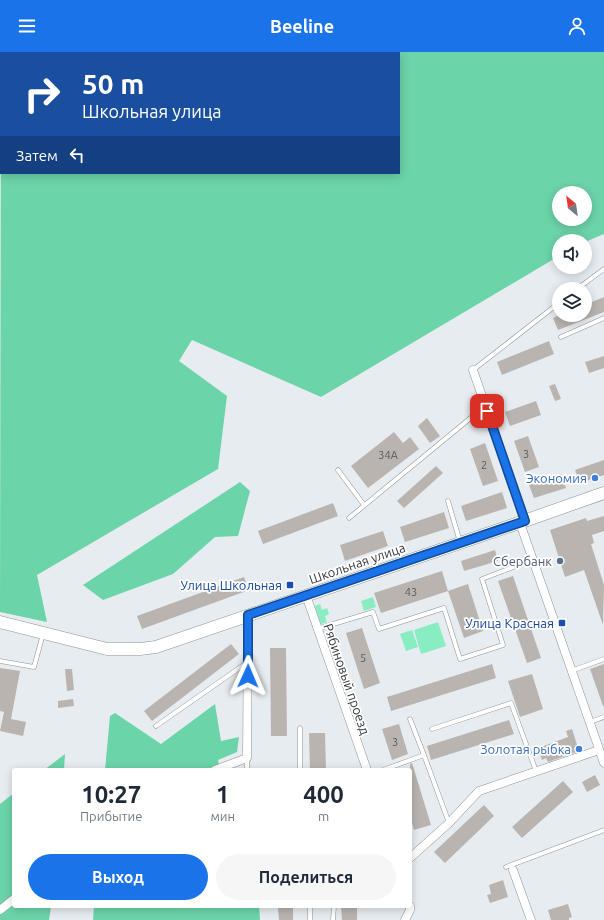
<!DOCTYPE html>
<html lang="ru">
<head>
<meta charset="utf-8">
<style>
	:root { --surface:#fff; --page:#f6f6f7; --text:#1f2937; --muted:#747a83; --accent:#1a73e8 }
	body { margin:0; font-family:Ubuntu,sans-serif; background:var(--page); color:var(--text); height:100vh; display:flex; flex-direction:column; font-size:15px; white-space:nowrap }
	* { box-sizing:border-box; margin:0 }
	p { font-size:13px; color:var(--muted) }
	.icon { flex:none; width:22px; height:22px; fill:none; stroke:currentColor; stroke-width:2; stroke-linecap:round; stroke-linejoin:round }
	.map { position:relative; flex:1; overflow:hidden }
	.drawer { position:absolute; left:12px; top:716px; width:400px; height:140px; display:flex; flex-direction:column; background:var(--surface); border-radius:4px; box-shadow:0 2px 10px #0003 }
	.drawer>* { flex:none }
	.hud { position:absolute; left:0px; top:0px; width:400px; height:122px; box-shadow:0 2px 10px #0003; background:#1a4fa0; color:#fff; overflow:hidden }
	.needle { width:26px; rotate:331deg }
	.fabs { position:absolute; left:552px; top:134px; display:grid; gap:8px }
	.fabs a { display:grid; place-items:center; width:40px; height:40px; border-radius:50%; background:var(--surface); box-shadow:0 2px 10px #0003; font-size:20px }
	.pin { position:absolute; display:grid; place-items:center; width:34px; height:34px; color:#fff; margin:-17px; border-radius:8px; box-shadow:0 2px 6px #0006 }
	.me { position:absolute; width:44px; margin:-22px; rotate:1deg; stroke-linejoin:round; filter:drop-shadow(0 0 3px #0008) }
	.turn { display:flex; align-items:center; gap:14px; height:84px; padding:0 16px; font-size:18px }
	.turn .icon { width:52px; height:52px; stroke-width:2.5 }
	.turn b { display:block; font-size:28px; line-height:34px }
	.then { display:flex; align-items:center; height:38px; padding:0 16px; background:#0003; gap:8px; font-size:15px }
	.eta { display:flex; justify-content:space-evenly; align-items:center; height:68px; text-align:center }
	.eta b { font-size:24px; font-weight:600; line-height:28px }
	.button { display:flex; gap:8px; margin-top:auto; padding:8px 16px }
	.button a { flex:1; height:46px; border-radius:24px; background:var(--accent); color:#fff; font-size:16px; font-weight:600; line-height:46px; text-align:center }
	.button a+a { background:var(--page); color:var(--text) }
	header { display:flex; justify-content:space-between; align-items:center; height:52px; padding:0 16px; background:var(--accent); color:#fff; font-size:18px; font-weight:600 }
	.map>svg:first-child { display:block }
</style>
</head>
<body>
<header><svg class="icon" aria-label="menu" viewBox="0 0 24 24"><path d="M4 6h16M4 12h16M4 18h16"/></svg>Beeline<svg class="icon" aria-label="person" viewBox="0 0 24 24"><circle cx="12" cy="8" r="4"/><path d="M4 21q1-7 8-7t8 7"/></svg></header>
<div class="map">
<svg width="604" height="868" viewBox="0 0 604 868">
	<rect width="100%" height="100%" fill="#e7ecf1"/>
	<path fill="#88edc1" d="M373,545L376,555L364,559L361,549Z
		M320,552L322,558L327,556L329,562L325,564L327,570L321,572L315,554Z
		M438,570L446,594L421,602L414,578Z
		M412,578L418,595L406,599L400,582Z"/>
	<path fill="#6cd4a9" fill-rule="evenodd" d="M15,0H604V182L585,190L559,189V204L321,345L192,288L179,309L227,344L218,417L37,523L47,570L0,560L1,20V121H399V1H14ZM559,141H585V167H559Z
		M240,430L250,439L238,484L215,485L173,522L103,548L83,533Z
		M215,652L221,689L239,685L237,700L218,708L220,718H105L110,664L115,661L161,692Z
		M65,702L64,718H44Z
		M14,741V854H51L49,868H0V752Z
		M94,854H259L260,868H93Z"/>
	<path fill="#b9b4af" d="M604,245V260L558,278L553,266L559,263H585V253Z
		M549,289L554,302L502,323L497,310Z
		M604,304V316L589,321L585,310Z
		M555,332L561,347L555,349L549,334Z
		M536,349L541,363L510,374L505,360Z
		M427,366L440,384L430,391L418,374Z
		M394,380L403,391L410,385L419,397L368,436L351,414Z
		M528,384L539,415L525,420L514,389Z
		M485,391L498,429L483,434L470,397Z
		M604,408V423L580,431L575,418Z
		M436,414L443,421L404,456L397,449Z
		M561,422L566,436L534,446L529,433Z
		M502,440L507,456L466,469L461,454Z
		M333,451L338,464L263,492L258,479Z
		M444,460L449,476L405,490L400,475Z
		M604,464V479L592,483L594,491L591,492L604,533L603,573L584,518L565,525L550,478L586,466L587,469Z
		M383,479L388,494L345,509L340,493Z
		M495,498L498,509L464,519L461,509Z
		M442,519L448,539L381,561L374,541Z
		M513,524L541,606L527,611L498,529Z
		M244,525L249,538L142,577L137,564Z
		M468,532L483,579L464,586L448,539Z
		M362,576L380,631L364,637L346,581Z
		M231,592L239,602L152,669L144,659Z
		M270,596H286L287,684H271Z
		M492,612L496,626L391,659L387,645Z
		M604,612V654H603L590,617Z
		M0,616L20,619L11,667L26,670L23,684L0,679L4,660L0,659Z
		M65,617H72L74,638L67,639Z
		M532,622L543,657L520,665L508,629Z
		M73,647L74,654L58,656V649Z
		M509,668L514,682L431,708L427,694Z
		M399,672L408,702L392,708L382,677Z
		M572,677L579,699L548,710L546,706L542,708L538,696L568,685L566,679Z
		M309,681H325L326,718H310Z
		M412,711L431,773L414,778L410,764V712Z
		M595,723L600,733L587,740L582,730Z
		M563,729L573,740L522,786L512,775Z
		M484,753L494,764L445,811L434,800Z
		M503,828L508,845L490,851L487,843L491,842L489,833Z
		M568,852L572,865L569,866V868H551L548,858Z
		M341,854H357V868H342Z
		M293,855V868H279L278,856Z"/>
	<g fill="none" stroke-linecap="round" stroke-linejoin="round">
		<g stroke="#8e9397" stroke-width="5">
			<path id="lane" d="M577,237L604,217
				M561,285L604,266
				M473,318L559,251
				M338,418L364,453
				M448,449L460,490
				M349,466L473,364L487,360
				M317,577L373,560L379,577L444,556L460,607L503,593L482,527L532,508
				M0,609L34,615L43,582
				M571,619L604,607
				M410,667L424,703
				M590,670L604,665
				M156,674L248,610
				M432,677L511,651L536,719
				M247,706V718
				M300,718V676
				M383,718L424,703L449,771
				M506,815L604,778
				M310,854V868
				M333,868L334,854"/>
		</g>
		<g stroke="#8e9397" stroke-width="9">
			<path id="street" d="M473,318L525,469
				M520,471L604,711
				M306,543L367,718
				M215,718L247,706L248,563
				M410,806L449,771L479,739L599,698
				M513,818L531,868
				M0,858L14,847
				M405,868L410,858V854"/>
		</g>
		<g stroke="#8e9397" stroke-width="13">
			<path id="secondary" d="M0,570L107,597H140L156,595L510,474L604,441"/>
		</g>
		<use href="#lane" stroke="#fff" stroke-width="4"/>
		<use href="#street" stroke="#fff" stroke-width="8"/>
		<use href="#secondary" stroke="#fff" stroke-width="12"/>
	</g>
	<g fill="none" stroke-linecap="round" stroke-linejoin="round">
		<g stroke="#114b97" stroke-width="10">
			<path id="route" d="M248,624V563L525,469L487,359"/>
		</g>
		<use href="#route" stroke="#1a73e8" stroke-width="7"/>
	</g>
	<g fill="#3f7fe0" stroke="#fff" stroke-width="1.5">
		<circle cx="595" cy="426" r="4"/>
		<circle cx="579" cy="697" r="4"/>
	</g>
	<circle fill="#5c6f8a" stroke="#fff" stroke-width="1.5" cx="560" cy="509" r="4"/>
	<g fill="#1a4fb4" stroke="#fff" stroke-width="1.5">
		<rect x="286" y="529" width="8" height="8" rx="2"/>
		<rect x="558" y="567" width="8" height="8" rx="2"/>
	</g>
	<g text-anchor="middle" stroke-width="3.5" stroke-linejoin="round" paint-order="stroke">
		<g font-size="11" fill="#575757">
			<text x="526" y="406">3</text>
			<text x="388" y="407">34А</text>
			<text x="484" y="417">2</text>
			<text x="411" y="544">43</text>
			<text x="363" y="610">5</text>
			<text x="395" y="694">3</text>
		</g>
		<g font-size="13" fill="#366cbe" stroke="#fff" text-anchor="end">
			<text x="587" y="431">Экономия</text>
			<text x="571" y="702">Золотая рыбка</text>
		</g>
		<g font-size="13" fill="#4e5e75" stroke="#fff" text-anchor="end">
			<text x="552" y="514">Сбербанк</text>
		</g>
		<g font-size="13" fill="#36383a" stroke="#fff">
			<text transform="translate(357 511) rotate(-19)" y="5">Школьная улица</text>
			<text transform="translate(347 627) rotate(71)" y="5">Рябиновый проезд</text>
		</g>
		<g font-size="13" fill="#164399" stroke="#fff" text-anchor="end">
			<text x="282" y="538">Улица Школьная</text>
			<text x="554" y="576">Улица Красная</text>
		</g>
	</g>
</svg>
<div class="fabs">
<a><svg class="needle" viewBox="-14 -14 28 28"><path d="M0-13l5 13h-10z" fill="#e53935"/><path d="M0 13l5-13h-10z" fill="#747a83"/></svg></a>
<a><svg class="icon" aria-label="sound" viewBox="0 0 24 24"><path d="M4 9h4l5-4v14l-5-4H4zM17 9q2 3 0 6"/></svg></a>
<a><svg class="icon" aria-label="layers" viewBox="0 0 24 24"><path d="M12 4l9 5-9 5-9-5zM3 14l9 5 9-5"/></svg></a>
</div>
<div class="pin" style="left:487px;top:359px;background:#d93025"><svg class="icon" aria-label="arrive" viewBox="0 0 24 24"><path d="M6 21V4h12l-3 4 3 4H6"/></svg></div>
<svg class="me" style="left:248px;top:624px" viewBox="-20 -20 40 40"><path d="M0-17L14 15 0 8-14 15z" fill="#1a73e8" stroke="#fff" stroke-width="4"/></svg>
<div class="hud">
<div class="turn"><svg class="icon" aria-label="right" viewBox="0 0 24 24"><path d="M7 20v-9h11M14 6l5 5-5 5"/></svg><div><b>50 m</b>Школьная улица</div></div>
<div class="then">Затем<svg class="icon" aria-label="left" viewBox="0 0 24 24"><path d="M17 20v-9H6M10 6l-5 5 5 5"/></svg></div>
</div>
<section class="drawer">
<div class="eta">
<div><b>10:27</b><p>Прибытие</p></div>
<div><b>1</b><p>мин</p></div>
<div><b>400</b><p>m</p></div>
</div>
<div class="button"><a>Выход</a><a>Поделиться</a></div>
</section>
</div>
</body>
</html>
